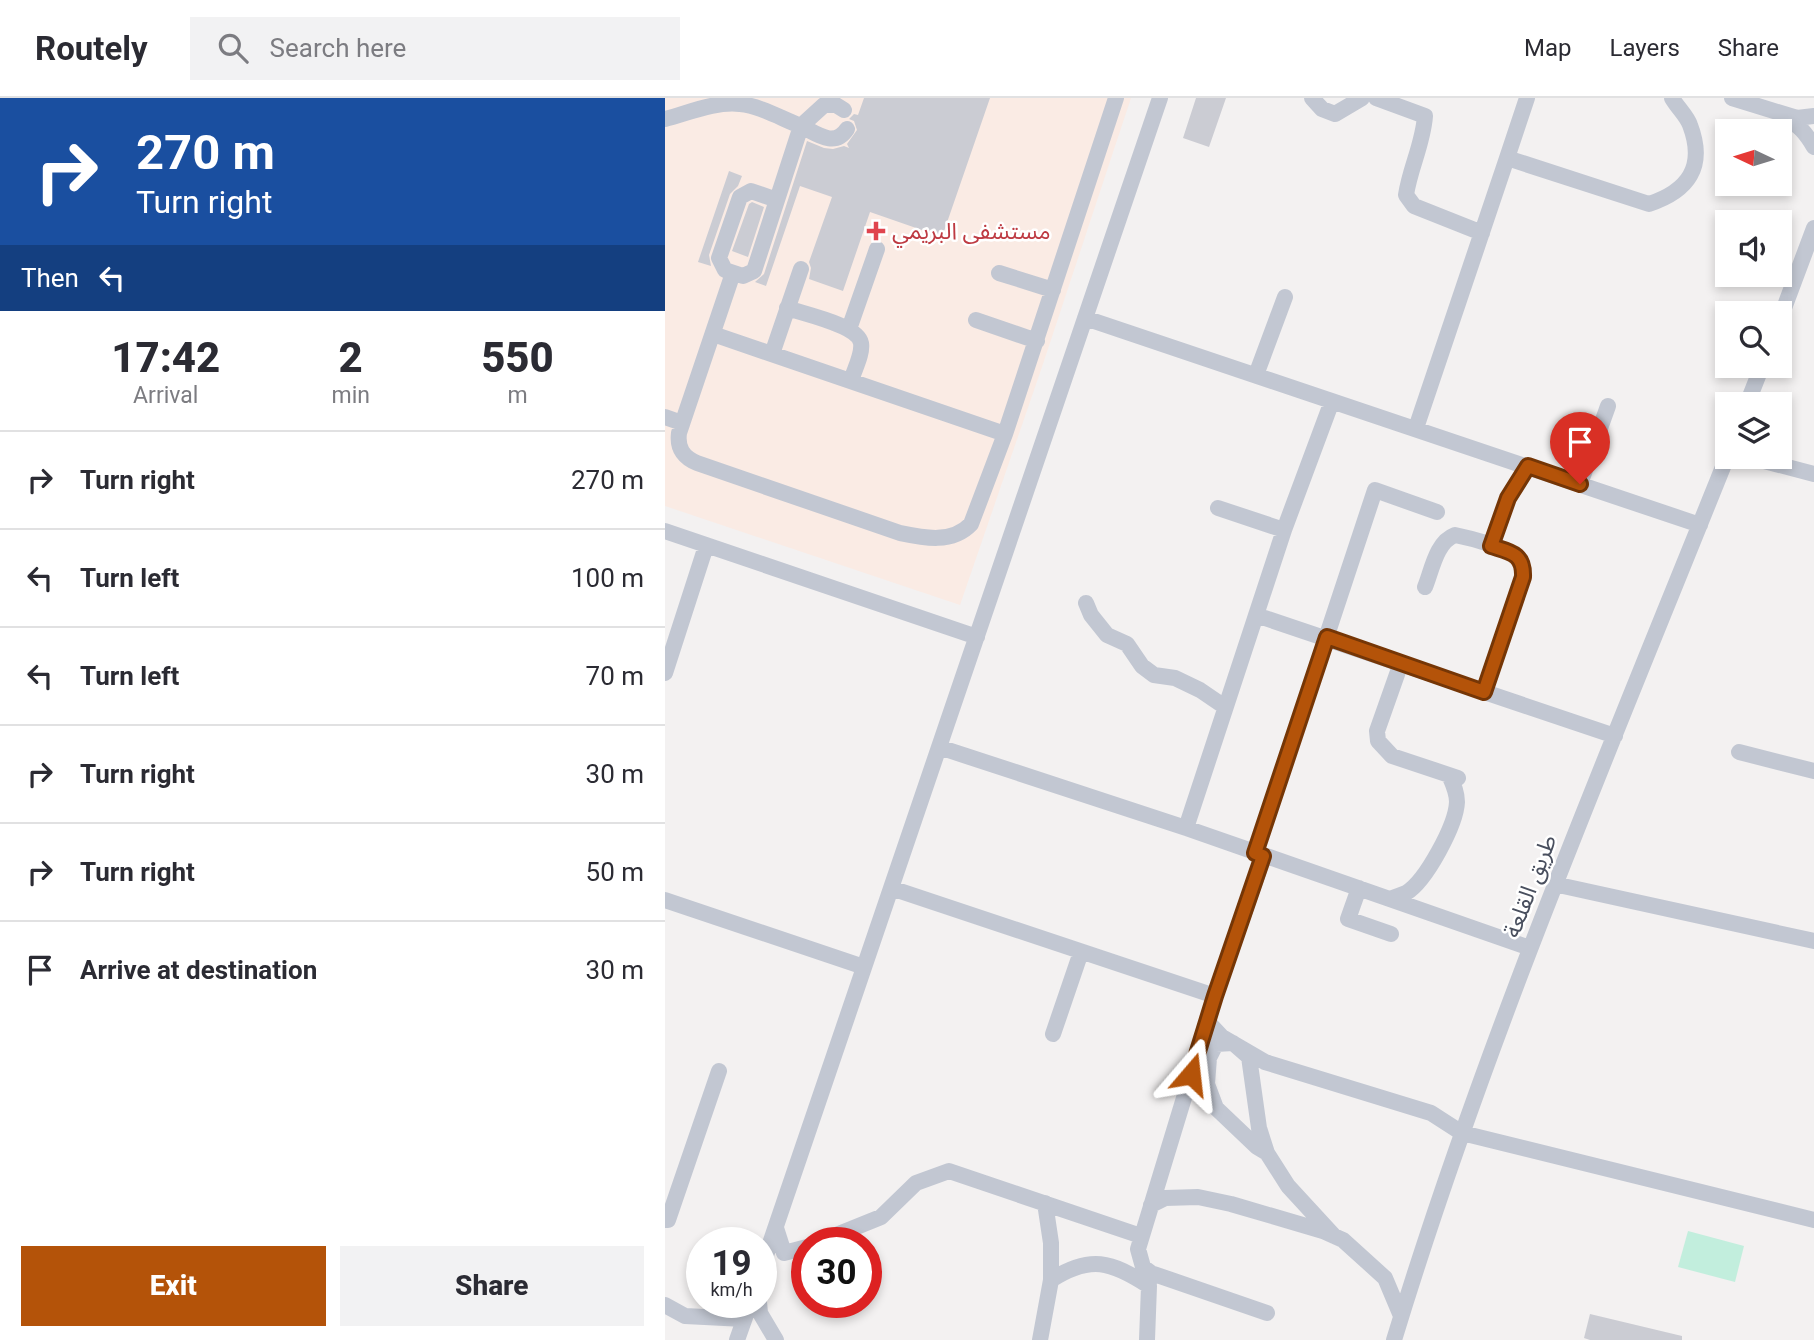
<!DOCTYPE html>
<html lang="en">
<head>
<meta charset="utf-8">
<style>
	:root { --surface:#fff; --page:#f2f2f3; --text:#2b2b33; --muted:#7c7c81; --line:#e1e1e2; --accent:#b45309 }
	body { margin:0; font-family:Roboto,"Noto Sans Arabic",sans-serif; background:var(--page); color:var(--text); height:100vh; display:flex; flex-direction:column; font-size:26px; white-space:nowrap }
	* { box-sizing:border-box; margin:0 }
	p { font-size:23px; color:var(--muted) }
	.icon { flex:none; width:38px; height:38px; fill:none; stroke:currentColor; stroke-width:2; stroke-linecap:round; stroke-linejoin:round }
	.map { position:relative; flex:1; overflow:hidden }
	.side { display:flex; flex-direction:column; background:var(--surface); width:665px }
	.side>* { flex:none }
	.top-card { background:#1a4fa0; color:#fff; overflow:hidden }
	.needle { width:46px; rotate:274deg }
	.fabs { position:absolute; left:1050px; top:21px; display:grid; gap:14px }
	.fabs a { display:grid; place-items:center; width:77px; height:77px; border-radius:0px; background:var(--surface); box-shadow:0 4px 10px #0003; font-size:35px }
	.speed { position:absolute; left:21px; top:1129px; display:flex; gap:14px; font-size:35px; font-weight:700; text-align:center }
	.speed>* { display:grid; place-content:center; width:91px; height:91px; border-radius:50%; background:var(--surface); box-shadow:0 4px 10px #0003; line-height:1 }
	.speed small { font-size:18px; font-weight:400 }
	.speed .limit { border:10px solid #d22; background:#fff; color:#111 }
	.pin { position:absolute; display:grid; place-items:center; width:60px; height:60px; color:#fff; margin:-72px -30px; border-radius:50% 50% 50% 0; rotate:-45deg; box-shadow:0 0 7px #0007 }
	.pin .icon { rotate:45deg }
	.me { position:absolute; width:77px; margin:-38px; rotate:17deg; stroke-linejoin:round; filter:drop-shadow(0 0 5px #0008) }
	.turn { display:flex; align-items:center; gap:24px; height:147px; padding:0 21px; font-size:32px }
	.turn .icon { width:91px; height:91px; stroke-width:2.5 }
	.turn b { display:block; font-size:49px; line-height:60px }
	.then { display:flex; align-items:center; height:66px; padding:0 21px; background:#0003; gap:14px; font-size:26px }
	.eta { display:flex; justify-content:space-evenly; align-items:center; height:119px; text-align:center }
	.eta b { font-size:42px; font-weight:800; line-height:49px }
	.action { display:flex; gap:14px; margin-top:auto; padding:14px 21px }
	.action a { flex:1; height:80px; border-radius:0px; background:var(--accent); color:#fff; font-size:28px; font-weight:800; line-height:80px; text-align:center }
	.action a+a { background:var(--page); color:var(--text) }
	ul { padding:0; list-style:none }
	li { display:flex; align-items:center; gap:21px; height:98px; padding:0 21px; border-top:2px solid var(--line) }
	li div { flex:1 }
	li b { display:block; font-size:26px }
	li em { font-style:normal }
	header { display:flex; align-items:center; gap:42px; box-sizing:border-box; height:98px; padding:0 35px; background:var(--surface); border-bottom:2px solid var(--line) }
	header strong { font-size:33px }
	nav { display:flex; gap:38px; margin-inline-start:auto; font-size:24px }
	.search { width:490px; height:63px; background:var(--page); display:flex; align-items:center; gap:18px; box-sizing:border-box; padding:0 24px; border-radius:0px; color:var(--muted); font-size:26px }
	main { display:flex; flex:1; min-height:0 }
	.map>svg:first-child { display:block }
</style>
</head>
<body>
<header>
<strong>Routely</strong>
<div class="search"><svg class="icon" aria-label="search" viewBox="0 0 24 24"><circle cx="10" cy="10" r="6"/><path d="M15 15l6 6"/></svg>Search here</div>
<nav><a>Map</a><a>Layers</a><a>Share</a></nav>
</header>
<main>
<section class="side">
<div class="top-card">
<div class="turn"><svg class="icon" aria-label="right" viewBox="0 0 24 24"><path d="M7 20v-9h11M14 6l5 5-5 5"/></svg><div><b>270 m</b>Turn right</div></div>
<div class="then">Then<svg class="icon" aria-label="left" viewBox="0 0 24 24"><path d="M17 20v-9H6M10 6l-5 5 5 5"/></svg></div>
</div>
<div class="eta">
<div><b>17:42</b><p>Arrival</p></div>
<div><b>2</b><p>min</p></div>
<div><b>550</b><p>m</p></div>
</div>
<ul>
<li><svg class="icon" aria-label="right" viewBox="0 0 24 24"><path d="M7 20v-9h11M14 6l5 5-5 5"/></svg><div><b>Turn right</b></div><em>270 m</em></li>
<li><svg class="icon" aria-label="left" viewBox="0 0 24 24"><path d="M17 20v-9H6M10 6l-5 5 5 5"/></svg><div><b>Turn left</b></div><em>100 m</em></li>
<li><svg class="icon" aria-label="left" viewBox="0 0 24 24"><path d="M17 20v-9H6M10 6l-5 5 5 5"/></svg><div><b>Turn left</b></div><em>70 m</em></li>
<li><svg class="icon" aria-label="right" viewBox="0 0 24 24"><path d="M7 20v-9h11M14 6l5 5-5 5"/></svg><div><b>Turn right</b></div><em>30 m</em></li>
<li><svg class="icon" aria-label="right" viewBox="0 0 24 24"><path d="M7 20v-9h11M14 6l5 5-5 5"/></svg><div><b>Turn right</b></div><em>50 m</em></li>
<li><svg class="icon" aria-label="arrive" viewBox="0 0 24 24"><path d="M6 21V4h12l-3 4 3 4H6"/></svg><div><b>Arrive at destination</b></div><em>30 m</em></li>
</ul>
<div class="action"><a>Exit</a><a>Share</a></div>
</section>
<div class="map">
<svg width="1149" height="1242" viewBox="0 0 1149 1242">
	<rect width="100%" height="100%" fill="#f3f1f1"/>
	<path fill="#faebe4" d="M0,0H466L378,266L295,507L0,408Z"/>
	<path fill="#c2eedd" d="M1023,1133L1079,1148L1070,1184L1013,1169Z"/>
	<path fill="#cbccd3" d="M199,0H325L277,139L205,114L178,193L144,181L146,170L144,164L167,99L135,88L101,188L90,184L99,176L142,43L159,50L168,51L179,48L184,50L182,46L192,32L189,23L184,21L189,16L193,17Z
		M531,0H561L544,49L518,40Z
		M64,73L77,78L73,88L65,96L44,157L46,168L33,164Z
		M87,104L99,109L83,159L67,153L84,106Z
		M925,1216L1017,1238V1242H925L919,1240Z"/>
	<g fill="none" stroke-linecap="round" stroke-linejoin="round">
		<path stroke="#c2c7d2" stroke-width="16" d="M647,0L657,11L670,16L697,0
			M711,0L760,18C758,46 745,70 741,97L749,108L817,135
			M1067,0L1132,20L1149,18
			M179,12L171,7H159L136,28C152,36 170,50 182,31
			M1120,20C1134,27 1141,35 1149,49
			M0,21C23,15 51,3 75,6C96,8 117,21 136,28L112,102
			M842,60L862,0
			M86,93L112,102L89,173L78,178L60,172L54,160L75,99Z
			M68,175L14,335C12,350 18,359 32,365L235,435C259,440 287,446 306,426L340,336L451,0
			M334,175L388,192
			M122,210C139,216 193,227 196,245C198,256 189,272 186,283
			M420,220L1035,427
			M1115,221L1149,130
			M311,222L372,243
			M184,231L212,151
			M48,236L340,336
			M107,256L136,171
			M591,277L620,199
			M1082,306L1097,268
			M0,319L17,325
			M751,330L842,60L984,106C1023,93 1041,69 1025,27C1022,18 1012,9 1007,0
			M1084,359L1149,376
			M915,386L943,308
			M619,432L667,303
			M0,433L312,539
			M826,448L843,400L864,368
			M760,489C767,472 771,444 790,437C805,440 846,450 855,462C859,467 858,473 858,479L819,594
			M421,505L426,517L442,537L462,546L477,568L489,577L510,580L535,592L560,609
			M591,517L950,638
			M736,565L712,633L713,643L727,658L793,680
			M0,575L41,448
			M274,649L521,730L865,850
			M1074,654L1149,673
			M521,730L619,432L553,410
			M590,755L710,392L772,414
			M599,758L550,898L473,1151L478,1169L486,1175L602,1215
			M889,786L1149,843
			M226,790L550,898
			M694,790L683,821L726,836
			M725,801C730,799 736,797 741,795C761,783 791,727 792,704C792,694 788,686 784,677
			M0,802L199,869
			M542,923L557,939L600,964L766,1015L797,1035L1149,1122
			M388,936L416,854
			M602,1055L592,1049L551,1010L542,986L544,960L551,946L568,945L584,959L594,1030L602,1055L623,1088L669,1138
			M486,1107L500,1100L533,1099L566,1106L658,1133L678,1142L720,1180L736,1218
			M0,1122H3L54,973
			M111,1130L119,1155L142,1149
			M154,1144L216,1119L251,1085L284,1073L476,1138
			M96,1172L495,0
			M386,1182C425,1157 446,1163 484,1188L482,1242
			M94,1204L95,1215L111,1242
			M0,1207L20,1218L79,1221
			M72,1242L83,1211
			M375,1242L386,1182V1145L380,1105
			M729,1242C821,940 945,651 1062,359"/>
	</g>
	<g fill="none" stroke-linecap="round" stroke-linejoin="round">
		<g stroke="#753606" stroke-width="18">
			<path id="route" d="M526,976L550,898L598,758L590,755L662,539L819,594L858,479C859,455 845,454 826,448L843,400L863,368L915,386"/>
		</g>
		<use href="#route" stroke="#b45309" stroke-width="12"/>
	</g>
	<path fill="#e0444e" stroke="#fff" stroke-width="2.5" d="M207.5 122.5h7v7h7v7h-7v7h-7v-7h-7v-7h7z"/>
	<g text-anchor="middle" stroke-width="5" stroke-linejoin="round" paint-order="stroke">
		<g font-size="23" fill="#be3a42" stroke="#fff" text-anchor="start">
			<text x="227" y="141">مستشفى البريمي</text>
		</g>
		<g font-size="23" fill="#494f5e" stroke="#fff">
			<text transform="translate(865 788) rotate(-69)" y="8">طريق القلعة</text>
		</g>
	</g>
</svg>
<div class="fabs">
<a><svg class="needle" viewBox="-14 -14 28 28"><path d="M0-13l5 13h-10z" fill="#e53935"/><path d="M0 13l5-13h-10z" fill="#7c7c81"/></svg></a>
<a><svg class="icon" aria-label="sound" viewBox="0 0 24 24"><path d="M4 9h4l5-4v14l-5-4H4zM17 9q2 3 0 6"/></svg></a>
<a><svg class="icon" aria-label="search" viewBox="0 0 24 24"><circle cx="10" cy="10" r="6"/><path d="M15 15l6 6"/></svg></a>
<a><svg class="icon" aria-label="layers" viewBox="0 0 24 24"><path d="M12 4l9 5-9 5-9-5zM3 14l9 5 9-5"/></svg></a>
</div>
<div class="speed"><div>19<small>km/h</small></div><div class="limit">30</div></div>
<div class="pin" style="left:915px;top:386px;background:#d93025"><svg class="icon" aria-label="arrive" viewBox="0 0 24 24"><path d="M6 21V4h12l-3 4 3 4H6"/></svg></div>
<svg class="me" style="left:526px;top:976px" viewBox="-20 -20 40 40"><path d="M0-17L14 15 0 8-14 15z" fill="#b45309" stroke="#fff" stroke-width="4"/></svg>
</div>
</main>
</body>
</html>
